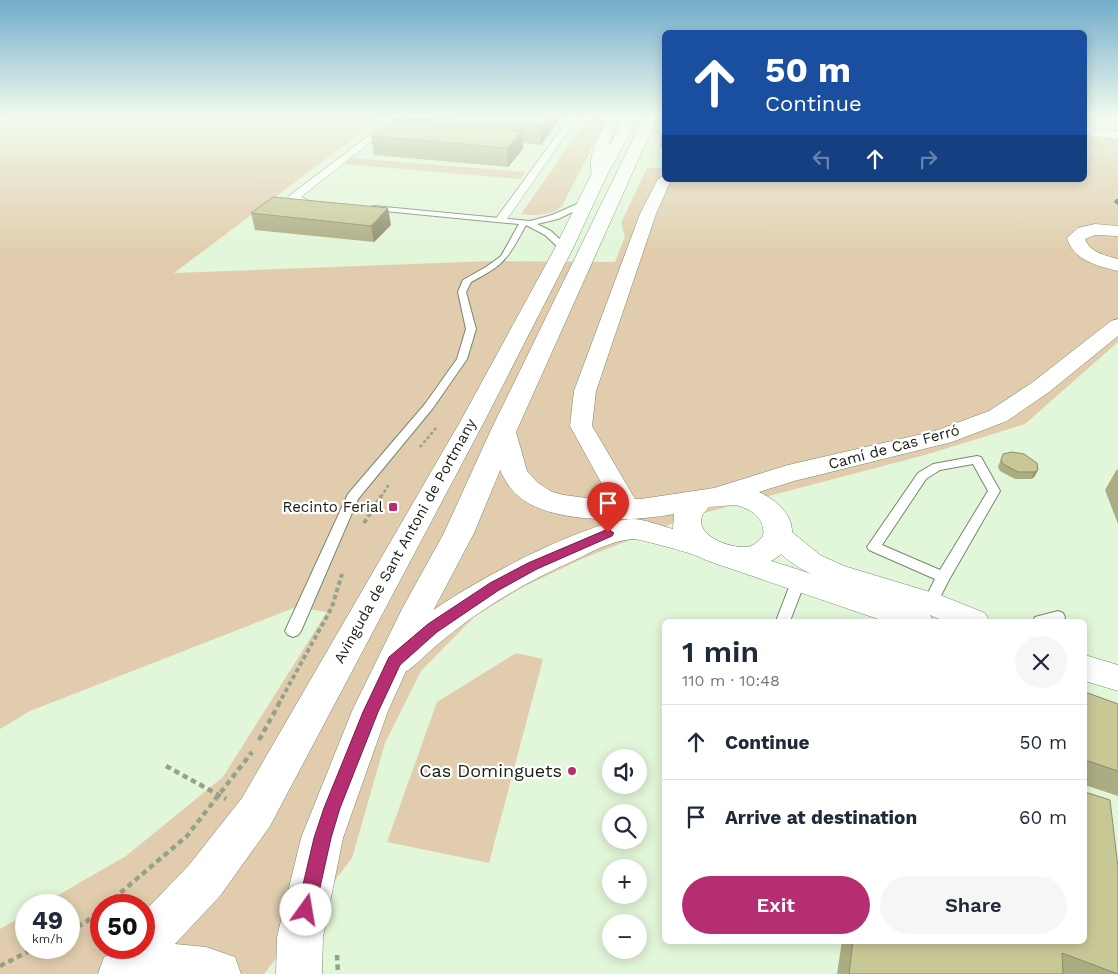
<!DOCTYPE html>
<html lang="en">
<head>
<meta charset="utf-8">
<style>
	:root { --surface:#fff; --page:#f6f6f7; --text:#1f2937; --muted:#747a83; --line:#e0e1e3; --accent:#b42e71 }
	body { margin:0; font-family:"Work Sans",sans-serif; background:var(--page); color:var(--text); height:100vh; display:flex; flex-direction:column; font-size:19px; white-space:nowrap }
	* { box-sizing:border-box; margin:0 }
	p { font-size:16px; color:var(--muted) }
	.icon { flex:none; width:28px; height:28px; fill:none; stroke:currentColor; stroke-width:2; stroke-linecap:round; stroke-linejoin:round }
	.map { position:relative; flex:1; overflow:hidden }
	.details { position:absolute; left:662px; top:619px; width:425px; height:325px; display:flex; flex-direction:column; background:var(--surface); border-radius:8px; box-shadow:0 2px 12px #0003 }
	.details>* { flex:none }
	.top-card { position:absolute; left:662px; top:30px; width:425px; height:152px; border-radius:8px; box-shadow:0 2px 12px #0003; background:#1a4fa0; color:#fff; overflow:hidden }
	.buttons { position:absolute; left:602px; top:749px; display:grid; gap:10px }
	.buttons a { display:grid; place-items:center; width:45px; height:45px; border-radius:50%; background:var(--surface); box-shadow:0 2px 12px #0003; font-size:25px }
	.speed { position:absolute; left:15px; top:894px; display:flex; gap:10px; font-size:25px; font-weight:700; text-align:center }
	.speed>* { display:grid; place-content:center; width:65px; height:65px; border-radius:50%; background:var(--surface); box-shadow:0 2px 12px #0003; line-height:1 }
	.speed small { font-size:12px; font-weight:400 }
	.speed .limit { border:8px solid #d22; background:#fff; color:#111 }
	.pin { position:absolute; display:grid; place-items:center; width:42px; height:42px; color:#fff; margin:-51px -21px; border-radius:50% 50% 50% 0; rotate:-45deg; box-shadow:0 0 5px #0007 }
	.pin .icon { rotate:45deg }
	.me { position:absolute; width:55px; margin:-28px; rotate:13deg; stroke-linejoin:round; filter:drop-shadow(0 0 4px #0008) }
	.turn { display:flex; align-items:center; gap:18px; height:105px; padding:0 20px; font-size:22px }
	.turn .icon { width:65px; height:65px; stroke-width:2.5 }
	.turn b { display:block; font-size:35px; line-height:42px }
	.lanes { display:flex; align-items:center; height:48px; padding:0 20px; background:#0003; justify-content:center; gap:25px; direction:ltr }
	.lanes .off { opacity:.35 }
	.round { display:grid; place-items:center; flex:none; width:52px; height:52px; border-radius:26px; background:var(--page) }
	.head { display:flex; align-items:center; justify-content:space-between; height:85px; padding:0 20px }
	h1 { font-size:30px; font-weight:600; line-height:38px }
	.button { display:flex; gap:10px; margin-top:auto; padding:10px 20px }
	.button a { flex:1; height:58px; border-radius:30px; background:var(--accent); color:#fff; font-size:20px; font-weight:600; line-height:58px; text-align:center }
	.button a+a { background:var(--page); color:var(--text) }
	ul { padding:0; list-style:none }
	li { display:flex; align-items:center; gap:15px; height:75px; padding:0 20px; border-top:1px solid var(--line) }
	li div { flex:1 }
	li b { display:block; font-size:19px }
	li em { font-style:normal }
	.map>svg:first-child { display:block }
</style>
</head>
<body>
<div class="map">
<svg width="1118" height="974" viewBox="0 0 1118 974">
	<rect width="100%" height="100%" fill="#e2f6d9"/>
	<path fill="#e1cdad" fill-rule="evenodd" d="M4,117H382L174,273L492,261L615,262L625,237L621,223L647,168H665V180H1085V137L1118,140V342L1025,424L925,455L689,517L584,558L523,587L474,617L421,671L385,743L352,858L264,974H0V929L26,914V948H69V905H41L126,856L223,777L327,612L296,607L30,711L0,729V119ZM101,905H144V948H101Z
		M589,117H605L601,141L596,140L562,206C552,216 534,216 521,214Z
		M351,158L525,172L520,179L344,164Z
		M516,653L543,659L489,863L387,842L437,702Z"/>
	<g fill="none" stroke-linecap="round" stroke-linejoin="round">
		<path fill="#4c7a75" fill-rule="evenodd" d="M1116,199H1118V205L1114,202Z"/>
		<g stroke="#76886e" stroke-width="2">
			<path id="service" d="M584,201L591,203L558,219L537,224L551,231L567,246V250H561L545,235L526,225C508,258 506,264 471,282L466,292L476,329L467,359L433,408L358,499L301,631L298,635L293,637L288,635L285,631L348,494L425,404L457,359L466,329L458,292L463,280L486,267L501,256L519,224L374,210L370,208L374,206L530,221L552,215Z
				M977,456L981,457L1000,491L950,578L935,607L930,609L925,607L923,603L935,579L869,550L867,547L918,473L933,464ZM973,464L988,491L940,570L882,545L926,479L940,470Z
				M798,577L803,578L805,582L790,621H776L791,582L793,578Z
				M1058,611L1063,613L1065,617L1063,621H1033L1035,617Z"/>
		</g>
		<g stroke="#76886e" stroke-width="1">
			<path id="pedestrian" d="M393,117H402L301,197L313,202L311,204L307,205L289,200L288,198L289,196Z
				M570,117H578L505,222H497L495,220Z"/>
		</g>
		<g stroke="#76886e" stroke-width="1">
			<path id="minor" d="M665,175V180H671L656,214L596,391L592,426L641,509L637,515L628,518L619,515L570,426L574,391L640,214L658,179Z
				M778,526L787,528L820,555L844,566L940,595L985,613L989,621H944L930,615L933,621H884L714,563L710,556L714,549L724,546L812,574C795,567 774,551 765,535L769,528Z
				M1085,655L1118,665V691L1085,681Z"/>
		</g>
		<g stroke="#76886e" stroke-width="1">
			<path id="tertiary" d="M1095,224L1118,226V236L1095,235L1085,239C1089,252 1106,256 1118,259V271C1098,266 1074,261 1067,238L1078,228Z
				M1118,319V336L1049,392L1007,421L952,442L794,481L759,492C808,515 801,560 748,568C732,571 712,563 697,556C688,552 646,541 635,539C629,539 619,541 613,543C600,547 587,554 575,560C521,584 471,614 428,653C412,667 405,679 383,671L378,661C402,614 579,521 632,519C645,519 661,526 673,529L674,514C634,522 549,525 517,495C499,478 495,455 490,432L494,427L503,424L512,427L516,432L527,471L537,482L552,492L564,495L601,500L641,499L714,488L788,465L935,431L989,411L1033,382L1111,321ZM735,505C751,508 766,519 763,536C759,540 756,544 751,546C736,551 694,537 702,516C703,513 707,510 709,507Z"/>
		</g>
		<g stroke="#76886e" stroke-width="1">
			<path id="secondary" d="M621,117H633L632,130L607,175L573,248L484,422L270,826L220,896L175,944L206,947L235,957L241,974H98L104,957L125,950L124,948H144V912L189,865L242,798L460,422L555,248L591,175L618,130Z
				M650,117H664L652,129L516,432L474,533L434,609L388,711L343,838L323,937L322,974H276L277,937L301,838L352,711L402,609L444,533L490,432L639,127Z"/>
		</g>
		<g stroke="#76886e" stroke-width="1">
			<path id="primary" d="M1085,119L1118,122V130L1085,127Z"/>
		</g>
		<g stroke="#76886e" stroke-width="1">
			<path id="trunk" d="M604,117H616L617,122L606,153L607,175L604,178H594C584,163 599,137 605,122Z
				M1085,127L1118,131V139L1085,135Z"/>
		</g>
		<path stroke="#93a28c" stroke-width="2.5" stroke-dasharray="3 2.5" stroke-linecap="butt" d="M420,447L437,427
			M381,497L389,484"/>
		<path stroke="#93a28c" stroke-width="4" stroke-dasharray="4.5 3" stroke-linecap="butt" d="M364,523L381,496
			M278,705L332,607L342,574"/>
		<path stroke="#93a28c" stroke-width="4.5" stroke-dasharray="5.5 4" stroke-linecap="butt" d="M259,740L279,704
			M166,766L226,799
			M106,905L187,836L252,752
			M69,931L86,922L101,909
			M337,955L338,974
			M0,966L35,948"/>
		<use href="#service" fill="#fff" fill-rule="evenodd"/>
		<use href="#pedestrian" fill="#fff" fill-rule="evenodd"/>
		<use href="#minor" fill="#fff" fill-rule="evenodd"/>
		<use href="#tertiary" fill="#fff" fill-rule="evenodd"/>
		<use href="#secondary" fill="#fff" fill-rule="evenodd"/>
		<use href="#primary" fill="#fff" fill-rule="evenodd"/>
		<use href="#trunk" fill="#fff" fill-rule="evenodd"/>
	</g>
	<path fill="#acac82" d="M392,117H561L541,145L523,143V149L508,167L374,155L371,136L393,122Z
		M665,128V148H660L661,138Z
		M251,213L391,225L374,242L255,230Z
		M1003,454L1038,470L1034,477L1031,479H1015L1000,471L998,467Z
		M1117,469L1118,470V524L1105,490Z
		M1085,692L1118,704V796L1085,785Z
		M842,941H1085L1118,974H837Z"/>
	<path fill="#8c8c6a" d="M548,117H561L541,145L540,127Z
		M522,131L523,149L508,167L507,148Z
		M388,208L391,225L374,242L371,226Z
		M1038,470L1034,477L1031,479L1035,472Z"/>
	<path fill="#c8c897" stroke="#8c8c6a" d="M408,117H548L540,127Z
		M391,122L488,129L491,126L500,127L498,129L522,131L507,148L371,136Z
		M665,128V139L661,138Z
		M273,197L388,208L371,226L251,213Z
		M1012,452L1024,454L1037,463L1038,470L1035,472H1018L1003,464L1001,460L1003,454Z
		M1085,692L1118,704V771L1085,760Z
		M1085,792L1110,800L1118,867V974L1062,953L1063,974H849L853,941H1085Z"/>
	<linearGradient id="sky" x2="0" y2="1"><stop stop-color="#72accb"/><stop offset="0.46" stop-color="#f2fbee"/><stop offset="1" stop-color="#f2fbee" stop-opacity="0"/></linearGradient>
	<rect width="1118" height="253" fill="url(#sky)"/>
	<path fill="#b42e71" stroke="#751e49" d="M608,529L614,533L612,536L537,569L499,590L437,632L400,665L378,712L340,808L331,838L315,910L312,917L306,919L299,917L297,910L314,838L324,808L363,712L389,657L428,624L490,583L528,563Z"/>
	<g fill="#b42e71" stroke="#fff" stroke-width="2">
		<rect x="388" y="502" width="10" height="10" rx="2.5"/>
		<circle cx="572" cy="771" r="5"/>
	</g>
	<g text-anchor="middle" stroke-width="4.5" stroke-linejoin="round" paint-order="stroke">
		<g font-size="15" fill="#181f14" stroke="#fff">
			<text transform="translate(894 447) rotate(-15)" y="5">Camí de Cas Ferró</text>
			<text transform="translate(405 541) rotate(-61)" y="5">Avinguda de Sant Antoni de Portmany</text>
		</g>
		<g font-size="15" fill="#181f14" stroke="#fff" text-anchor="end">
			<text x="383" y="512">Recinto Ferial</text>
		</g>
		<g font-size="18" fill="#181f14" stroke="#fff" text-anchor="end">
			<text x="562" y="777">Cas Dominguets</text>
		</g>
	</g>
</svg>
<div class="buttons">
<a><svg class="icon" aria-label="sound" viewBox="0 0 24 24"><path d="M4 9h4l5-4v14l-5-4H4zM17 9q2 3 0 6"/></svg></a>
<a><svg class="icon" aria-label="search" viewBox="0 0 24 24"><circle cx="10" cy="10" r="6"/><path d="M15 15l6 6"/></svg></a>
<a>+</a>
<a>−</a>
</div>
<div class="speed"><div>49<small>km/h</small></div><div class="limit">50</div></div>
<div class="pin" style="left:608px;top:533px;background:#d93025"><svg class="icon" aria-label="arrive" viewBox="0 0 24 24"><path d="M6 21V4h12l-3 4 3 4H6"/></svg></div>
<svg class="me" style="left:306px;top:910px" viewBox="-20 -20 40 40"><circle r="19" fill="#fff"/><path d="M0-13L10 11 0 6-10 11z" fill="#b42e71"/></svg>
<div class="top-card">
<div class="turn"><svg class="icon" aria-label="ahead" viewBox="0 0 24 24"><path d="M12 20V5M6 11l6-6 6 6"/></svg><div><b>50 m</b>Continue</div></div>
<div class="lanes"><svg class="icon off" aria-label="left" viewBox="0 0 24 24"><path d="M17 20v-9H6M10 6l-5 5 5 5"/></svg><svg class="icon" aria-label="ahead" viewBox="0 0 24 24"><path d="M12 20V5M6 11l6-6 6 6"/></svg><svg class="icon off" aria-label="right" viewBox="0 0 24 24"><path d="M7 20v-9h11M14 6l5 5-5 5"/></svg></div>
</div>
<section class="details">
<div class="head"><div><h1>1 min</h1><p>110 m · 10:48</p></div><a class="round"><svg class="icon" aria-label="close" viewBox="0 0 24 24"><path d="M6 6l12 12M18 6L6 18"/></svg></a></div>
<ul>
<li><svg class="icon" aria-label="ahead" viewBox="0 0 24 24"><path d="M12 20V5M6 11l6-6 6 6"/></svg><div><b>Continue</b></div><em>50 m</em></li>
<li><svg class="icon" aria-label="arrive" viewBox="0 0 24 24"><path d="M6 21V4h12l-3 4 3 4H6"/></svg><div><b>Arrive at destination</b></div><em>60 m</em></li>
</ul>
<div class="button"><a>Exit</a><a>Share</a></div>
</section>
</div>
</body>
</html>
